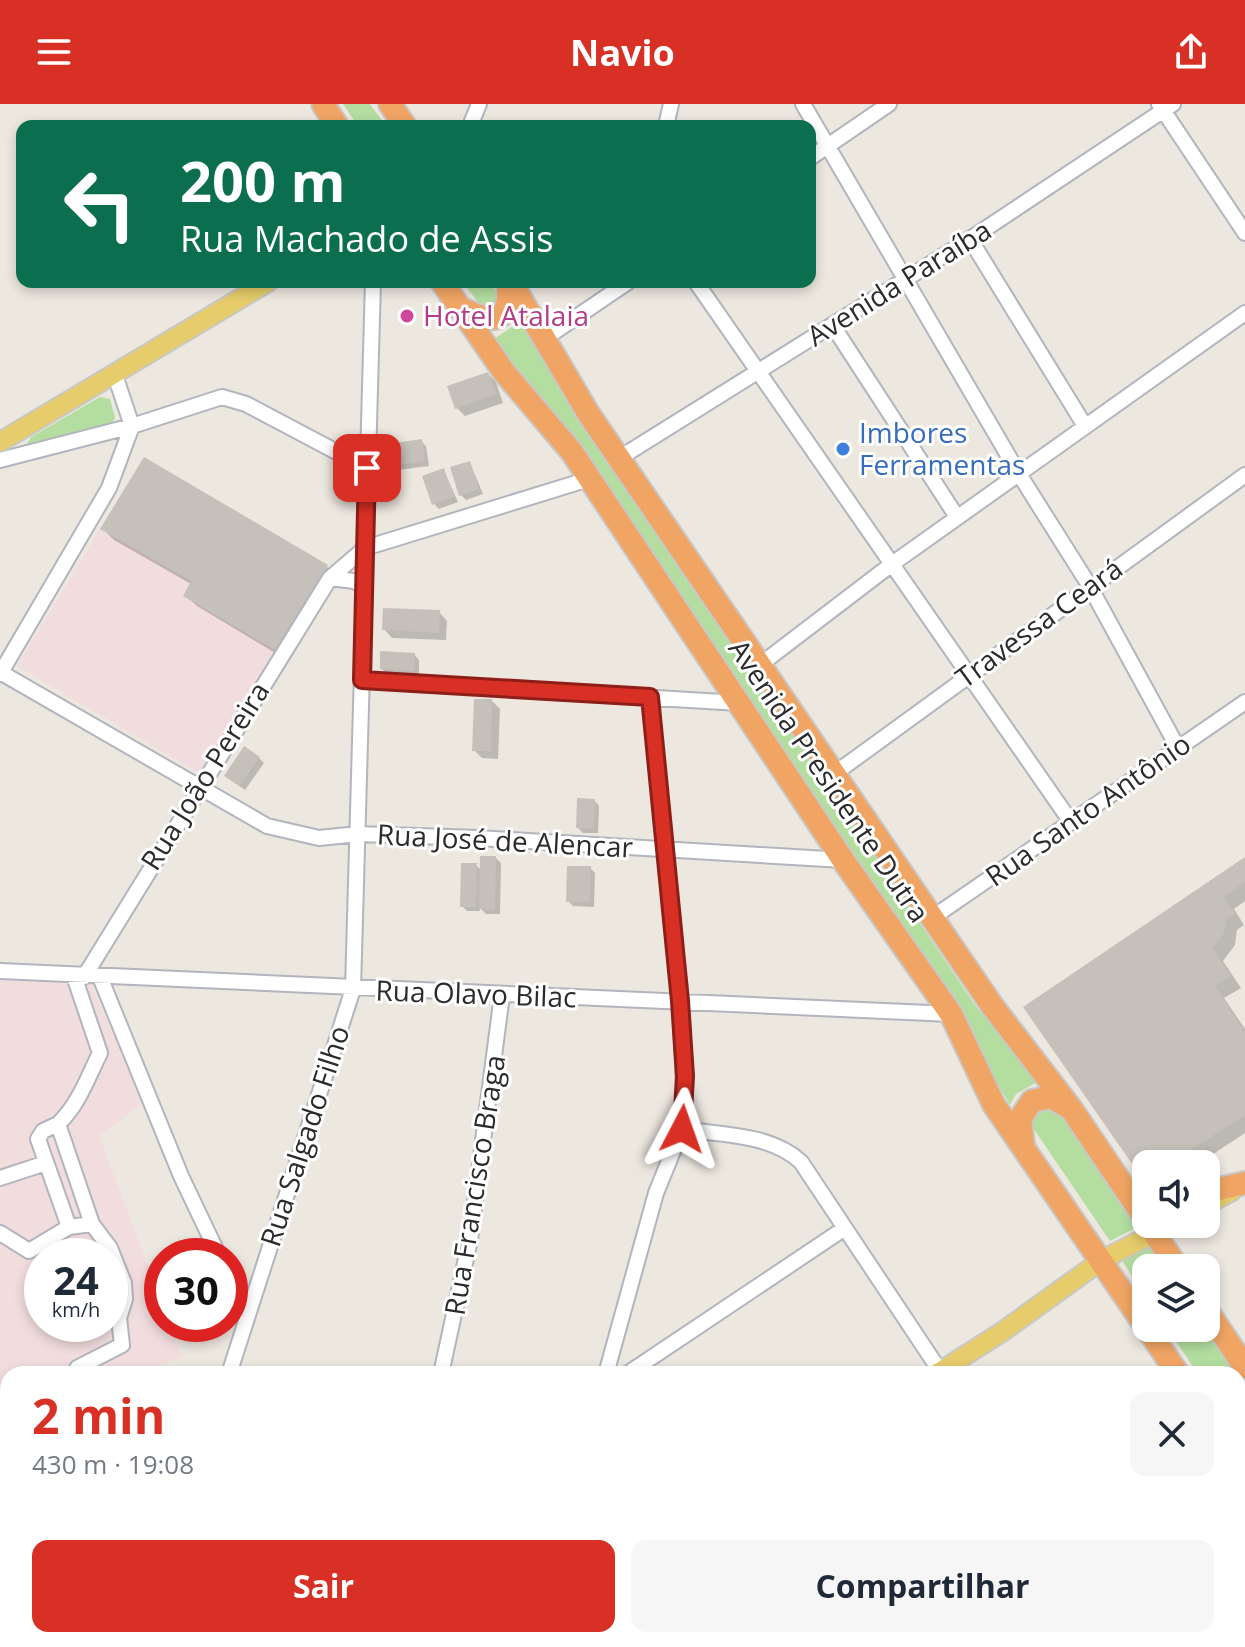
<!DOCTYPE html>
<html lang="pt">
<head>
<meta charset="utf-8">
<style>
	:root { --surface:#fff; --page:#f6f6f7; --text:#1f2937; --muted:#747a83; --accent:#d93025 }
	body { margin:0; font-family:"Open Sans",sans-serif; background:var(--page); color:var(--text); height:100vh; display:flex; flex-direction:column; font-size:30px; white-space:nowrap }
	* { box-sizing:border-box; margin:0 }
	p { font-size:26px; color:var(--muted) }
	.icon { flex:none; width:44px; height:44px; fill:none; stroke:currentColor; stroke-width:2; stroke-linecap:round; stroke-linejoin:round }
	.map { position:relative; flex:1; overflow:hidden }
	.panel { position:absolute; left:0px; top:1262px; width:1246px; height:282px; display:flex; flex-direction:column; background:var(--surface); border-radius:24px 24px 0 0; box-shadow:0 4px 12px #0003 }
	.panel>* { flex:none }
	.top-card { position:absolute; left:16px; top:16px; width:800px; height:168px; border-radius:16px; box-shadow:0 4px 12px #0003; background:#0b6e4f; color:#fff; overflow:hidden }
	.buttons { position:absolute; left:1132px; top:1046px; display:grid; gap:16px }
	.buttons a { display:grid; place-items:center; width:88px; height:88px; border-radius:16px; background:var(--surface); box-shadow:0 4px 12px #0003; font-size:40px }
	.speed { position:absolute; left:24px; top:1134px; display:flex; gap:16px; font-size:40px; font-weight:700; text-align:center }
	.speed>* { display:grid; place-content:center; width:104px; height:104px; border-radius:50%; background:var(--surface); box-shadow:0 4px 12px #0003; line-height:1 }
	.speed small { font-size:20px; font-weight:400 }
	.speed .limit { border:12px solid #d22; background:#fff; color:#111 }
	.pin { position:absolute; display:grid; place-items:center; width:68px; height:68px; color:#fff; margin:-34px; border-radius:16px; box-shadow:0 4px 12px #0006 }
	.me { position:absolute; width:88px; margin:-44px; rotate:4deg; stroke-linejoin:round; filter:drop-shadow(0 0 6px #0008) }
	.turn { display:flex; align-items:center; gap:28px; height:168px; padding:0 32px; font-size:36px }
	.turn .icon { width:104px; height:104px; stroke-width:2.5 }
	.turn b { display:block; font-size:56px; line-height:68px }
	.round { display:grid; place-items:center; flex:none; width:84px; height:84px; border-radius:16px; background:var(--page) }
	.overview { display:flex; align-items:center; justify-content:space-between; height:136px; padding:0 32px }
	h1 { font-size:48px; font-weight:700; line-height:60px; color:var(--accent) }
	.button { display:flex; gap:16px; margin-top:auto; padding:16px 32px }
	.button a { flex:1; height:92px; border-radius:16px; background:var(--accent); color:#fff; font-size:32px; font-weight:700; line-height:92px; text-align:center }
	.button a+a { background:var(--page); color:var(--text) }
	header { display:flex; justify-content:space-between; align-items:center; height:104px; padding:0 32px; background:var(--accent); color:#fff; font-size:36px; font-weight:700 }
	.map>svg:first-child { display:block }
</style>
</head>
<body>
<header><svg class="icon" aria-label="menu" viewBox="0 0 24 24"><path d="M4 6h16M4 12h16M4 18h16"/></svg>Navio<svg class="icon" aria-label="share" viewBox="0 0 24 24"><path d="M12 15V3M7 8l5-5 5 5M5 13v7h14v-7"/></svg></header>
<div class="map">
<svg width="1245" height="1543" viewBox="0 0 1245 1543">
	<rect width="100%" height="100%" fill="#ece7df"/>
	<path fill="#f2ddde" fill-rule="evenodd" d="M100,425L191,477L183,492L275,546L204,672L17,562Z
		M0,875L91,881L144,999L99,1032L162,1199V1220H170L182,1253L136,1270H8V1316L0,1318ZM42,1152H110V1220H42Z"/>
	<path fill="#b3dea0" d="M343,0H370L386,22H358Z
		M463,178H491L498,193L497,200L482,204Z
		M522,216L558,283L975,901L1037,978L1016,990L1010,1001L931,865L608,381L574,333L494,235Z
		M100,293L110,295L115,314L110,322L29,346L26,342L31,333Z
		M1054,999L1139,1122L1110,1137L1029,1018L1030,1007Z
		M1149,1137L1166,1164H1146V1192L1118,1151Z
		M1167,1224H1206L1230,1260L1229,1270H1198Z
		M1245,1290V1351L1238,1341V1298Z"/>
	<path fill="#0003" d="M488,270L496,278L503,299L465,312L457,304Z
		M421,337L426,342L429,362L390,367L385,362Z
		M145,355L327,463L338,474L287,556L197,502L185,491L191,480L114,436L103,425Z
		M470,359L483,390L466,396L461,391Z
		M444,367L458,398L439,405L434,400Z
		M439,508L447,517L446,536L392,534L384,525Z
		M414,550L419,556V571L387,570L382,565Z
		M492,597L500,605L498,655L482,654L474,646Z
		M259,654L264,659L245,686L231,676Z
		M594,696L599,702L598,729H583L578,724Z
		M496,754L501,759L500,810H486L480,804V807H467L462,802L476,761L482,767Z
		M1245,755V797L1234,805L1244,821L1237,826L1235,841L1223,857L1241,884L1224,894L1245,925V1029L1198,1060H1146V1076L1026,903Z
		M590,764L595,769L594,803L573,802L568,797Z
		M206,1536H226L224,1542Z"/>
	<path fill="#c5c1ba" d="M488,268L496,290L455,305L447,282Z
		M422,335L425,357L383,363L380,341Z
		M144,353L328,461L275,546L183,492L191,477L100,425Z
		M470,357L479,385L459,392L450,363Z
		M444,364L454,393L432,401L422,372Z
		M383,504L440,506L439,529L382,526Z
		M380,547L415,549L414,567L380,565Z
		M474,595H492L491,647H472Z
		M244,642L260,653L239,682L224,672Z
		M577,694L595,695L594,725L576,724Z
		M480,752H496L495,806L479,805Z
		M1245,753V778L1224,793L1235,809L1227,815L1224,829L1213,844L1231,872L1215,882L1245,929V1011L1169,1060H1146L1144,1077L1023,903Z
		M461,759H477L476,803H460Z
		M567,762H591L590,798H566Z
		M948,1536H1105L1109,1543H953Z"/>
	<g fill="none" stroke-linecap="round" stroke-linejoin="round">
		<g stroke="#b2b5be" stroke-width="18">
			<path id="minor" d="M803,0L1019,370L1089,481L1178,644
				M1159,0L1245,129
				M470,22L479,0
				M666,22L671,0
				M810,54L889,0
				M970,135L1085,322
				M696,178L1071,718
				M833,222L957,413
				M544,235L628,178
				M621,353L970,135L1173,0
				M0,356L132,322L222,293L246,300L367,364
				M330,474L354,477L365,483
				M761,560L892,460L1245,209
				M0,568L267,722L319,734L358,730L478,734L843,756
				M0,570L109,384L132,322L115,271
				M362,576L739,599
				M834,670L1245,371
				M932,814L1245,598
				M0,867L951,910
				M74,872L100,949C87,975 79,1000 58,1020L92,1120L110,1144L124,1179L125,1195L119,1214L122,1241L77,1264
				M84,873L330,474L365,444L589,375
				M100,873L181,1072L219,1152
				M58,1020L43,1027L38,1035L69,1123
				M682,1025C722,1031 771,1030 801,1058L942,1270
				M0,1074L46,1059
				M0,1129L29,1147L69,1123L92,1120
				M230,1177L246,1212
				M229,1270L353,885L373,178
				M441,1270L470,1136L502,891
				M606,1270L656,1089L682,1025L685,1003L680,897L650,593
				M627,1270L845,1124
				M533,1536L538,1543
				M727,1536L732,1543
				M1115,1536L1120,1543
				M151,1543L153,1536
				M913,1543L924,1536"/>
		</g>
		<g stroke="#c8c8c8" stroke-width="22">
			<path id="major" d="M0,338L268,178
				M1206,1101L1232,1087
				M936,1270L1002,1228L1102,1156L1172,1120
				M0,1426L8,1448
				M0,1493L8,1514
				M16,1536L19,1543
				M40,1536L43,1543
				M510,1543L520,1536"/>
		</g>
		<g stroke="#c8c8c8" stroke-width="26">
			<path id="highway" d="M323,0L337,22
				M390,0L405,22
				M442,178L504,268L572,348L843,756L951,910L994,1001L1146,1223
				M511,178L588,309L993,903L1072,1006L1146,1116
				M461,204C494,221 511,220 508,178
				M1023,1041L1020,1015L1032,997L1051,993L1068,1003
				M1206,1088L1245,1079
				M1148,1120L1178,1164
				M1206,1205L1245,1263
				M1147,1224L1178,1270
				M1238,1360L1245,1370"/>
		</g>
		<path stroke="#c8c8c8" stroke-width="3" stroke-dasharray="6 4" stroke-linecap="butt" d="M1183,1133L1203,1120
			M1139,1161L1150,1154"/>
		<use href="#minor" stroke="#fff" stroke-width="14"/>
		<use href="#major" stroke="#e6cc6a" stroke-width="18"/>
		<use href="#highway" stroke="#f1a565" stroke-width="22"/>
	</g>
	<g fill="none" stroke-linecap="round" stroke-linejoin="round">
		<g stroke="#8d1f18" stroke-width="20">
			<path id="route" d="M367,364L362,576L650,593L680,897L685,972L682,1025"/>
		</g>
		<use href="#route" stroke="#d93025" stroke-width="14"/>
	</g>
	<circle fill="#d1479c" stroke="#fff" stroke-width="3" cx="407" cy="212" r="8"/>
	<circle fill="#3f7fe0" stroke="#fff" stroke-width="3" cx="843" cy="345" r="8"/>
	<g text-anchor="middle" stroke-width="6" stroke-linejoin="round" paint-order="stroke">
		<g font-size="28" fill="#2b2b2b" stroke="#fff">
			<text transform="translate(899 179) rotate(-32)" y="10">Avenida Paraíba</text>
			<text transform="translate(1039 519) rotate(-36)" y="10">Travessa Ceará</text>
			<text transform="translate(205 672) rotate(-58)" y="10">Rua João Pereira</text>
			<text transform="translate(829 677) rotate(56)" y="10">Avenida Presidente Dutra</text>
			<text transform="translate(1088 706) rotate(-35)" y="10">Rua Santo Antônio</text>
			<text transform="translate(505 737) rotate(3)" y="10">Rua José de Alencar</text>
			<text transform="translate(476 890) rotate(2)" y="10">Rua Olavo Bilac</text>
			<text transform="translate(305 1032) rotate(-72)" y="10">Rua Salgado Filho</text>
			<text transform="translate(475 1081) rotate(-81)" y="10">Rua Francisco Braga</text>
		</g>
		<g font-size="28" fill="#b23c85" stroke="#fff" text-anchor="start">
			<text x="423" y="222">Hotel Atalaia</text>
		</g>
		<g font-size="28" fill="#366cbe" stroke="#fff" text-anchor="start">
			<text x="859" y="339">Imbores<tspan x="859" dy="32">Ferramentas</tspan></text>
		</g>
	</g>
</svg>
<div class="buttons">
<a><svg class="icon" aria-label="sound" viewBox="0 0 24 24"><path d="M4 9h4l5-4v14l-5-4H4zM17 9q2 3 0 6"/></svg></a>
<a><svg class="icon" aria-label="layers" viewBox="0 0 24 24"><path d="M12 4l9 5-9 5-9-5zM3 14l9 5 9-5"/></svg></a>
</div>
<div class="speed"><div>24<small>km/h</small></div><div class="limit">30</div></div>
<div class="pin" style="left:367px;top:364px;background:#d93025"><svg class="icon" aria-label="arrive" viewBox="0 0 24 24"><path d="M6 21V4h12l-3 4 3 4H6"/></svg></div>
<svg class="me" style="left:682px;top:1025px" viewBox="-20 -20 40 40"><path d="M0-17L14 15 0 8-14 15z" fill="#d93025" stroke="#fff" stroke-width="4"/></svg>
<div class="top-card">
<div class="turn"><svg class="icon" aria-label="left" viewBox="0 0 24 24"><path d="M17 20v-9H6M10 6l-5 5 5 5"/></svg><div><b>200 m</b>Rua Machado de Assis</div></div>
</div>
<section class="panel">
<div class="overview"><div><h1>2 min</h1><p>430 m · 19:08</p></div><a class="round"><svg class="icon" aria-label="close" viewBox="0 0 24 24"><path d="M6 6l12 12M18 6L6 18"/></svg></a></div>
<div class="button"><a>Sair</a><a>Compartilhar</a></div>
</section>
</div>
</body>
</html>
